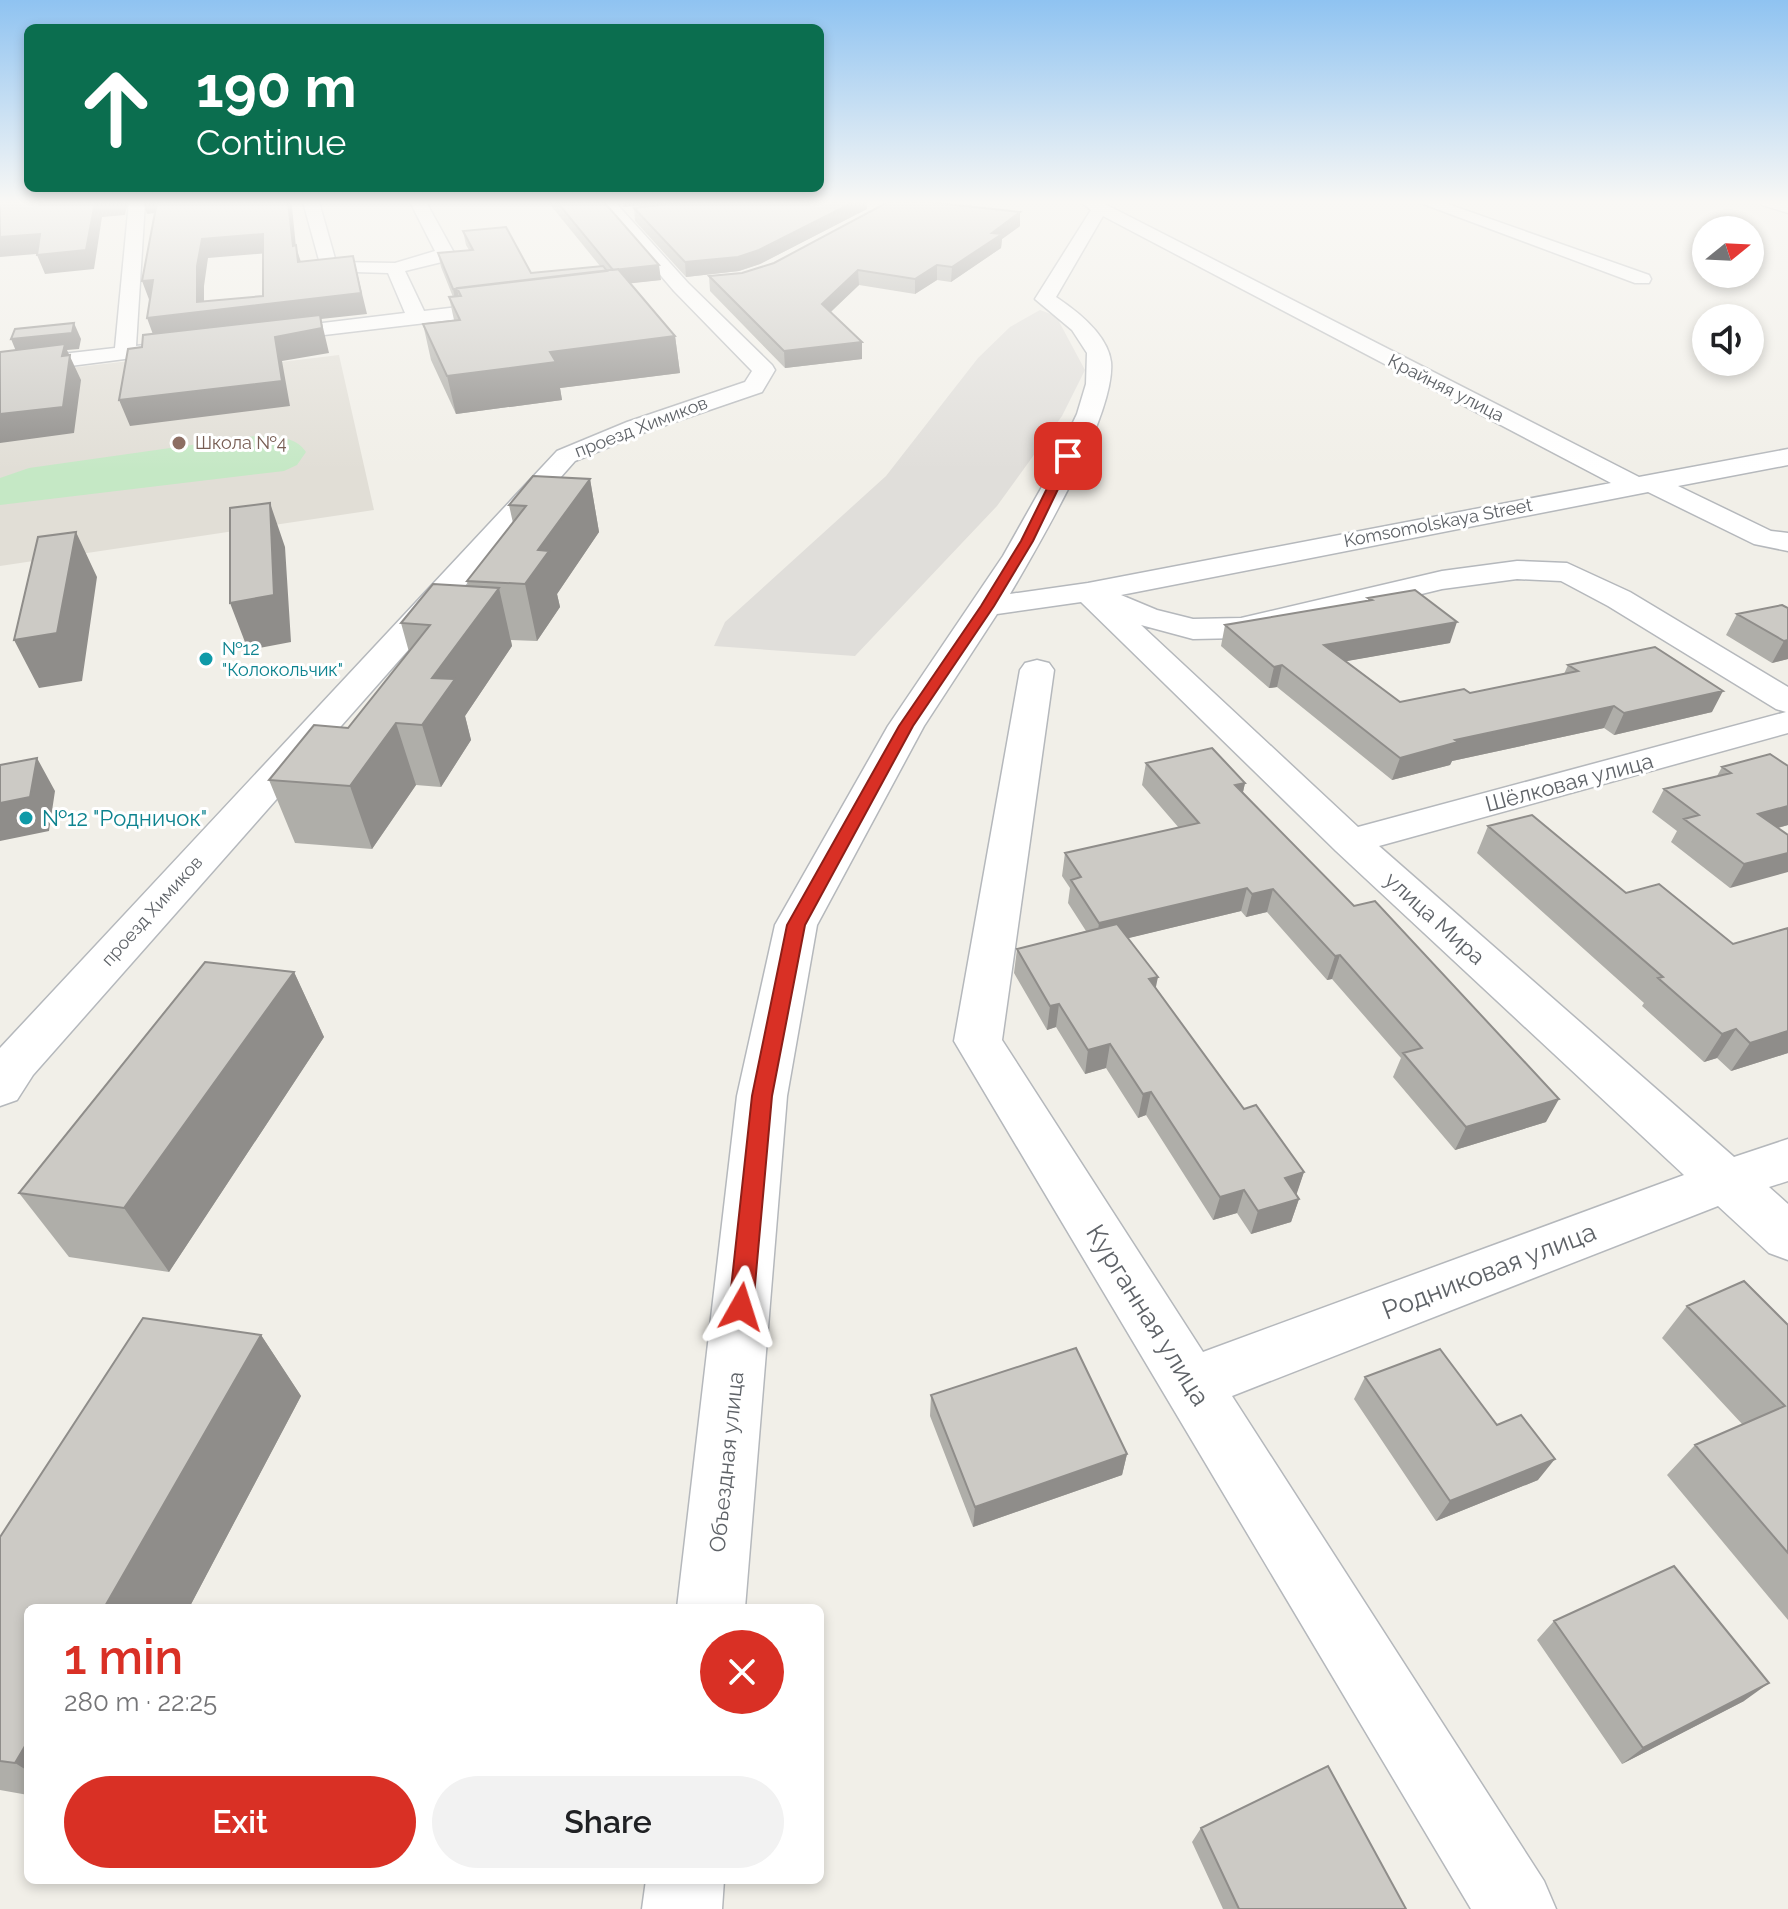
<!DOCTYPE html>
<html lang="en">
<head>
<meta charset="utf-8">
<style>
	:root { --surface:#fff; --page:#f2f2f2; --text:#202124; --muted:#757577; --accent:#d93025 }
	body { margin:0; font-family:Raleway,sans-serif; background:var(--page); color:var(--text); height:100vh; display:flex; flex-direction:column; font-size:30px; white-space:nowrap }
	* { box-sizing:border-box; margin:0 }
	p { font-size:26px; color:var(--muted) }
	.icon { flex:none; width:44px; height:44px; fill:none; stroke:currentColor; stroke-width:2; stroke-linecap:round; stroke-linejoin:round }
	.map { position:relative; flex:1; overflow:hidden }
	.drawer { position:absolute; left:24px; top:1604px; width:800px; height:280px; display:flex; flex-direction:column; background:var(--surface); border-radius:12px; box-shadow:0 4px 12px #0003 }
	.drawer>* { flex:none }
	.banner { position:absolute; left:24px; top:24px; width:800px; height:168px; border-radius:12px; box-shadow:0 4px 12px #0003; background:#0b6e4f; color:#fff; overflow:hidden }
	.needle { width:52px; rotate:72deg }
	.buttons { position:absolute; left:1692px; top:216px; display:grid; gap:16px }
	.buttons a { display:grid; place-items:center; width:72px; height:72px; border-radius:50%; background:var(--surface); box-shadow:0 4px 12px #0003; font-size:40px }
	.pin { position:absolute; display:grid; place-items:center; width:68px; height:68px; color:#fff; margin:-34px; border-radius:16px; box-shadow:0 4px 12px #0006 }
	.me { position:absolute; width:88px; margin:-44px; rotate:6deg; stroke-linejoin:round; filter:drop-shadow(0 0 6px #0008) }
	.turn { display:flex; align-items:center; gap:28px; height:168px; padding:0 40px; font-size:36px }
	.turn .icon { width:104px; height:104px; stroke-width:2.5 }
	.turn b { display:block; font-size:56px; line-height:68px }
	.round { display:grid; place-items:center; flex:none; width:84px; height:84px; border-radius:42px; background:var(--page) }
	.summary { display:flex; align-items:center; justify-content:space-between; height:136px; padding:0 40px }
	h1 { font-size:48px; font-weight:600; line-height:60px; color:var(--accent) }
	.cta { display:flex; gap:16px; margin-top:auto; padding:16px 40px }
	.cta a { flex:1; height:92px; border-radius:48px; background:var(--accent); color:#fff; font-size:32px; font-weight:600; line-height:92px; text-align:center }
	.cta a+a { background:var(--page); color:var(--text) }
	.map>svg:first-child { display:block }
</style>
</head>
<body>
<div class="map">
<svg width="1788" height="1909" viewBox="0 0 1788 1909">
	<rect width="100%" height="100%" fill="#f1efe8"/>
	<path fill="#e0deda" d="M1040,310L1056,316L1085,370L1062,416L997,506L855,656L714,646L725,622L886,476L978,358L1010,327Z"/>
	<path fill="#e1ded6" d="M278,344L281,362L339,355L374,510L0,566V376Z"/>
	<path fill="#c5e8c5" d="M255,436C274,437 295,435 306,452L297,465L284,471L0,505V478L29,468Z"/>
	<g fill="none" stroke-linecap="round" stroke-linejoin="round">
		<g stroke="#b5b8bc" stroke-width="3">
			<path id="minor" d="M129,202H145L136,346L188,340L195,342L199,346L195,350L0,375V361L115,348Z
				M303,202H319L336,262L395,263L435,251L410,202H426L453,251L446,261L405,271L424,311L510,301L520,307L510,313L265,342L258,340L255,336L258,332L265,330L405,313L388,273L322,271Z
				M598,202H615L688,283L772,365L775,370L762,392L645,432L575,461L33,1075L17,1100L0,1106V1048L557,451L627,422L745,382L752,371L674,291Z
				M1080,202H1101L1639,477L1788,449V465L1678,486L1771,531L1788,533V551L1754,544L1648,492L1121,595L1157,610L1193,619L1241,618L1442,571L1517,561L1567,563L1630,592L1788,687V733L1379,846L1734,1157L1788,1139V1181L1769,1187L1788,1204V1260L1769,1253L1718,1206L1232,1396L1544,1881L1556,1909H1471L954,1041L1020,670L1025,663L1037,660L1049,663L1054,670L1002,1040L1203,1352L1684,1175L1336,851L1081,602L997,614L924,726L817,925L787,1096L745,1608H677L737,1096L775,925L888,726L1003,556L1043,485L1077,414L1086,384L1087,353L1072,330L1035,299L1091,210ZM1103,216L1611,483L1088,583L1010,594C1038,546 1116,414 1111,362C1108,335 1077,311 1056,297ZM1517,579L1561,581L1608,606L1776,709L1786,712L1358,827L1141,625L1193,639L1241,638L1442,589Z
				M1418,202H1442L1649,275L1651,279L1649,283H1635Z
				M1760,202L1788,203V213L1762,205Z
				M646,1880H724L722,1909H642Z"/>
		</g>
		<use href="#minor" fill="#fff" fill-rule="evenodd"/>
	</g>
	<path fill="#afaea9" d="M548,202H604L661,280L630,283L675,336L680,373L560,388L562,400L456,414L431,360L423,324L454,320L449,297H453L441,267L438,253L469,250L466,245L463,231L531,273L600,266Z
		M634,208L867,209L760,264L739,271L686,277L635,221Z
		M1020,212V226L1002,239L1001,248L951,282L937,280L915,294L859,285L831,312L862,342V359L785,368L710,291L709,276L742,273L774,263Z
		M590,479L599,532L557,594L560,607L537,641L511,640L512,646L465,716L471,740L441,787L416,785L372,849L295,843L269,780L348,728L409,652L401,623L468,586L467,581L513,523L509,505Z
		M1368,598L1450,643L1346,661L1400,702L1470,693L1564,674L1568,665L1712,712L1614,735L1604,728L1452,761L1450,765L1392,780L1277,687L1269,688L1221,646L1225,625L1368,601Z
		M1788,608V659L1772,663L1726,635L1737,614Z
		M1146,763L1245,783L1243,792L1546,1122L1455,1150L1393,1077L1401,1058L1332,979L1327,980L1267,912L1246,917L1241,911L1128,938L1156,988L1244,1109L1304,1172L1296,1194L1299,1199L1291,1222L1251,1234L1237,1213L1213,1220L1146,1115L1138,1118L1106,1068L1085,1074L1056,1027L1047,1030L1014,973L1017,949L1086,931L1068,903L1070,888L1062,876L1065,853L1179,828L1142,785Z
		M1788,766V825L1778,828L1730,888L1671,842L1677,831L1652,812L1664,789L1717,776L1722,767Z
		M1488,826L1788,1053L1731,1071L1717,1058L1704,1062L1642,1006L1644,1003L1477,853Z
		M294,972L324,1037L169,1272L69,1257L19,1193Z
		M1687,1306L1788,1325V1620L1667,1475L1695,1445L1743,1425L1662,1338Z
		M261,1335L301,1396L189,1608H28V1795L0,1790V1537Z
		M1365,1377L1497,1425L1538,1480L1436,1521L1354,1399Z
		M931,1395L1127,1454L1122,1475L973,1527L930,1416Z
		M1554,1621L1744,1701L1622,1764L1537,1640Z
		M1201,1828L1406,1909H1223L1192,1842Z"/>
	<path fill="#8f8d8a" d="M95,202H128L125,215L102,217L94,269L45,274L37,255Z
		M143,202H161L164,212L147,214Z
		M288,202H291L292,207L296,247L302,265L304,281L293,246Z
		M623,202H680L623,207Z
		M854,202H867V209L760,264L739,271L686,277L685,262Z
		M1020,212V226L1002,239L1001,248L951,282L952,267L992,233Z
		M40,234L48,253L0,257V237Z
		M263,234L269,253L208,258L204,286V311L361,293L353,256L367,314L321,319L329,353L282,361L290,406L130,426L119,400L155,340L147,318L197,302V266L202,239Z
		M659,265L661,280L616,285L614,270Z
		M937,265V280L915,294V279Z
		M858,270L859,285L823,319L822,304Z
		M153,280L150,302L142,281Z
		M457,288L460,304H456L453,289Z
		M74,323L81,339L79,349L67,350L81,380L74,433L0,443V414L18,356L11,339Z
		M675,336L680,373L560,388L562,400L456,414L447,376L550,352Z
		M862,342V359L785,368L784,351Z
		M590,479L599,532L557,594L560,607L537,641L525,584L538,550Z
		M270,503L285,547L291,642L248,650L230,603Z
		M76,532L97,577L82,681L39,688L14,640Z
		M499,588L512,646L465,716L471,740L441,787L422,725L432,678Z
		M1457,622L1450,643L1319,666L1324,645Z
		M1788,640V659L1772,663L1784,641Z
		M1282,665L1277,687L1269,688L1274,667Z
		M1723,691L1712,712L1614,735L1624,713Z
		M1614,706L1604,728L1452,761L1450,765L1392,780L1400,758L1455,740Z
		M396,723L416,785L372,849L350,786Z
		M37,758L55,791L49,831L0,841V803Z
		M1245,783L1240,805L1235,785Z
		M1788,806V825L1745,837L1758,814Z
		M1788,853V872L1730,888L1744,864Z
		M1247,888L1241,911L1096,946L1099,923Z
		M1273,889L1267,912L1246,917L1252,894Z
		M1340,955L1332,979L1327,980L1335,956Z
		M294,972L324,1037L169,1272L124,1208Z
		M1158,977L1153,1001L1149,979Z
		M1059,1004L1056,1027L1047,1030L1050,1006Z
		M1736,1029L1717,1058L1704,1062L1722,1034Z
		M1788,1031V1053L1731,1071L1750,1043Z
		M1110,1044L1106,1068L1085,1074L1088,1050Z
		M1151,1092L1146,1115L1138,1118L1143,1094Z
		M1559,1099L1546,1122L1455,1150L1466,1127Z
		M1304,1172L1296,1196L1285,1178Z
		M1244,1190L1237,1213L1213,1220L1220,1197Z
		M1299,1199L1291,1222L1251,1234L1258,1211Z
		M261,1335L301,1396L189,1608H104Z
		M1127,1454L1122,1475L973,1527L975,1507Z
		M1555,1459L1538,1480L1436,1521L1450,1501Z
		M1769,1683L1744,1701L1622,1764L1643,1748Z
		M28,1741V1771L15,1763Z"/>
	<path fill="#cccac5" stroke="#8f8d8a" stroke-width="2" fill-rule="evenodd" d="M0,202H95L86,250L37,255L40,234L0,237Z
		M157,202H288L293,246L296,245L298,262L353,256L361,293L147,318L153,280L142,281ZM263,234V296L197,302V266L202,239Z
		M557,202H604L659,265L613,270Z
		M683,202H854L759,250L738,257L685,262L634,208Z
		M888,202H929L1020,212L992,233L1002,234L952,267L937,265L915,279L858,270L822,304L862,342L784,351L709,276L742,273L774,263Z
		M506,227L531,273L603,266L607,271L453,289L438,253L473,250L463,231Z
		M618,269L675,336L550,352L556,362L447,376L423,324L460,320L449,297L461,296L457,288Z
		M320,315L322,328L275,337L282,381L119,400L128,349L142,347L143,335Z
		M74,323L72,333L11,339L15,329Z
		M65,344L62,356L70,355L63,407L0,414V352Z
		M533,476L590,479L538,550L549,551L525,584L467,581L526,506L509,505Z
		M270,503L274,595L230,603V508Z
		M76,532L57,633L14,640L38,537Z
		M433,584L499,588L432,678L455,679L422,725L396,723L350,786L269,780L314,725L348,728L430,625L401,623Z
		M1415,590L1457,622L1324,645L1400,702L1464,689L1470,693L1578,671L1568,665L1655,647L1723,691L1624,713L1614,706L1455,740L1458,742L1400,758L1282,665L1274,667L1225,625L1372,600L1368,598Z
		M1782,605L1788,608V640L1784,641L1737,614Z
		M1212,748L1245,783L1235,785L1354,906L1375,901L1559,1099L1466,1127L1403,1053L1422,1048L1340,955L1335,956L1273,889L1252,894L1247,888L1099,923L1071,880L1081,877L1065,853L1199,823L1146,763Z
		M1770,754L1788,766V806L1758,814L1788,835V853L1744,864L1684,819L1699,815L1664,789L1731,773L1722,767Z
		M37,758L30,797L0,803V765Z
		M1532,815L1626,893L1659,884L1733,944L1788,928V1031L1750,1043L1736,1029L1722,1034L1658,978L1663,977L1488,826Z
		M1117,924L1158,977L1149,979L1244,1109L1256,1105L1304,1172L1285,1178L1299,1199L1258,1211L1244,1190L1220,1197L1151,1092L1143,1094L1110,1044L1088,1050L1059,1004L1050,1006L1017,949Z
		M205,962L294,972L124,1208L19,1193Z
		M1744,1281L1788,1325V1553L1695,1445L1785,1406L1687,1306Z
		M143,1318L261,1335L104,1608H28V1741L15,1763L0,1761V1537Z
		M1076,1348L1127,1454L975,1507L931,1395Z
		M1440,1349L1497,1425L1521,1415L1555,1459L1450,1501L1365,1377Z
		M1674,1566L1769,1683L1643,1748L1554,1621Z
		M1328,1766L1406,1909H1239L1201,1828Z"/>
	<linearGradient id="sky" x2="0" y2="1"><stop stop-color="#8fc3f1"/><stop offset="0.43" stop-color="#f9f8f5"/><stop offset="1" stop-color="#f9f8f5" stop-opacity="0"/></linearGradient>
	<rect width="1788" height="470" fill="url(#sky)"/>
	<path fill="#d93025" stroke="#8d1f18" stroke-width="2" d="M1068,453L1074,456L1033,541L994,606L913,726L805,925L772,1096L753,1307L749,1314L741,1318L733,1314L729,1307L752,1096L787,925L899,726L981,606L1021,541L1063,456Z"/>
	<circle fill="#8d6e63" stroke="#fff" stroke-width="3" cx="179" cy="443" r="8"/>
	<g fill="#0f9aa8" stroke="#fff" stroke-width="3">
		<circle cx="206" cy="659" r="8"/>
		<circle cx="26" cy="818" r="8"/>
	</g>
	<g text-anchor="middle" stroke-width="6" stroke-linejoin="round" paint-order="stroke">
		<g font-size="18" fill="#5f6368" stroke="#fff">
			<text transform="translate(1446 388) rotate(27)" y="6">Крайняя улица</text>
			<text transform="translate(641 427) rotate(-21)" y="6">проезд Химиков</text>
			<text transform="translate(1438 523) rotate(-11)" y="6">Komsomolskaya Street</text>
			<text transform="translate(152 911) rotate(-48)" y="6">проезд Химиков</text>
		</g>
		<g font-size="18" fill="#785e54" stroke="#fff" text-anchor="start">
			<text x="195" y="449">Школа №4</text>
		</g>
		<g font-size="18" fill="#0d838f" stroke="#fff" text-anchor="start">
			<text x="222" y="655">№12<tspan x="222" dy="21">"Колокольчик"</tspan></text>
		</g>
		<g font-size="22" fill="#5f6368" stroke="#fff">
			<text transform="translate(1569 782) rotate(-15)" y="8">Шёлковая улица</text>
			<text transform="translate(1435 918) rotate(42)" y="8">улица Мира</text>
			<text transform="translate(726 1462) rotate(-84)" y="8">Объездная улица</text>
		</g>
		<g font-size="22" fill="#0d838f" stroke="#fff" text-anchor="start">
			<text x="42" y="826">№12 "Родничок"</text>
		</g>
		<g font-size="26" fill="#5f6368" stroke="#fff">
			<text transform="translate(1489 1271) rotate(-21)" y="9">Родниковая улица</text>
			<text transform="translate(1148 1315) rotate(58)" y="9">Курганная улица</text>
		</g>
	</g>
</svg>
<div class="buttons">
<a><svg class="needle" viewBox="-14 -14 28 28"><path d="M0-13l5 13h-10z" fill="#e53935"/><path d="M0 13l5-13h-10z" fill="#757577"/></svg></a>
<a><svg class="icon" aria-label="sound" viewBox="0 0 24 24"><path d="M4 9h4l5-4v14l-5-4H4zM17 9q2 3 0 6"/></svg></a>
</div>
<div class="pin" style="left:1068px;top:456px;background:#d93025"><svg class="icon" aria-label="arrive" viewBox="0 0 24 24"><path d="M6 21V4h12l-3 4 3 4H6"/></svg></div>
<svg class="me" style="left:741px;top:1307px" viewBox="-20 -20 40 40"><path d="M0-17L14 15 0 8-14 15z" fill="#d93025" stroke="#fff" stroke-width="4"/></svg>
<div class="banner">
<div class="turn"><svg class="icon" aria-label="ahead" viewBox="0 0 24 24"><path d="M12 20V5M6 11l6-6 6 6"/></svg><div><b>190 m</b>Continue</div></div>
</div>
<section class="drawer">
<div class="summary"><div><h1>1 min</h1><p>280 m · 22:25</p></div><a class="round" style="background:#d93025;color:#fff"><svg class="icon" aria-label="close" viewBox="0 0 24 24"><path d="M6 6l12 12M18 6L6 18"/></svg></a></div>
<div class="cta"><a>Exit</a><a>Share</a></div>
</section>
</div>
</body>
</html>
